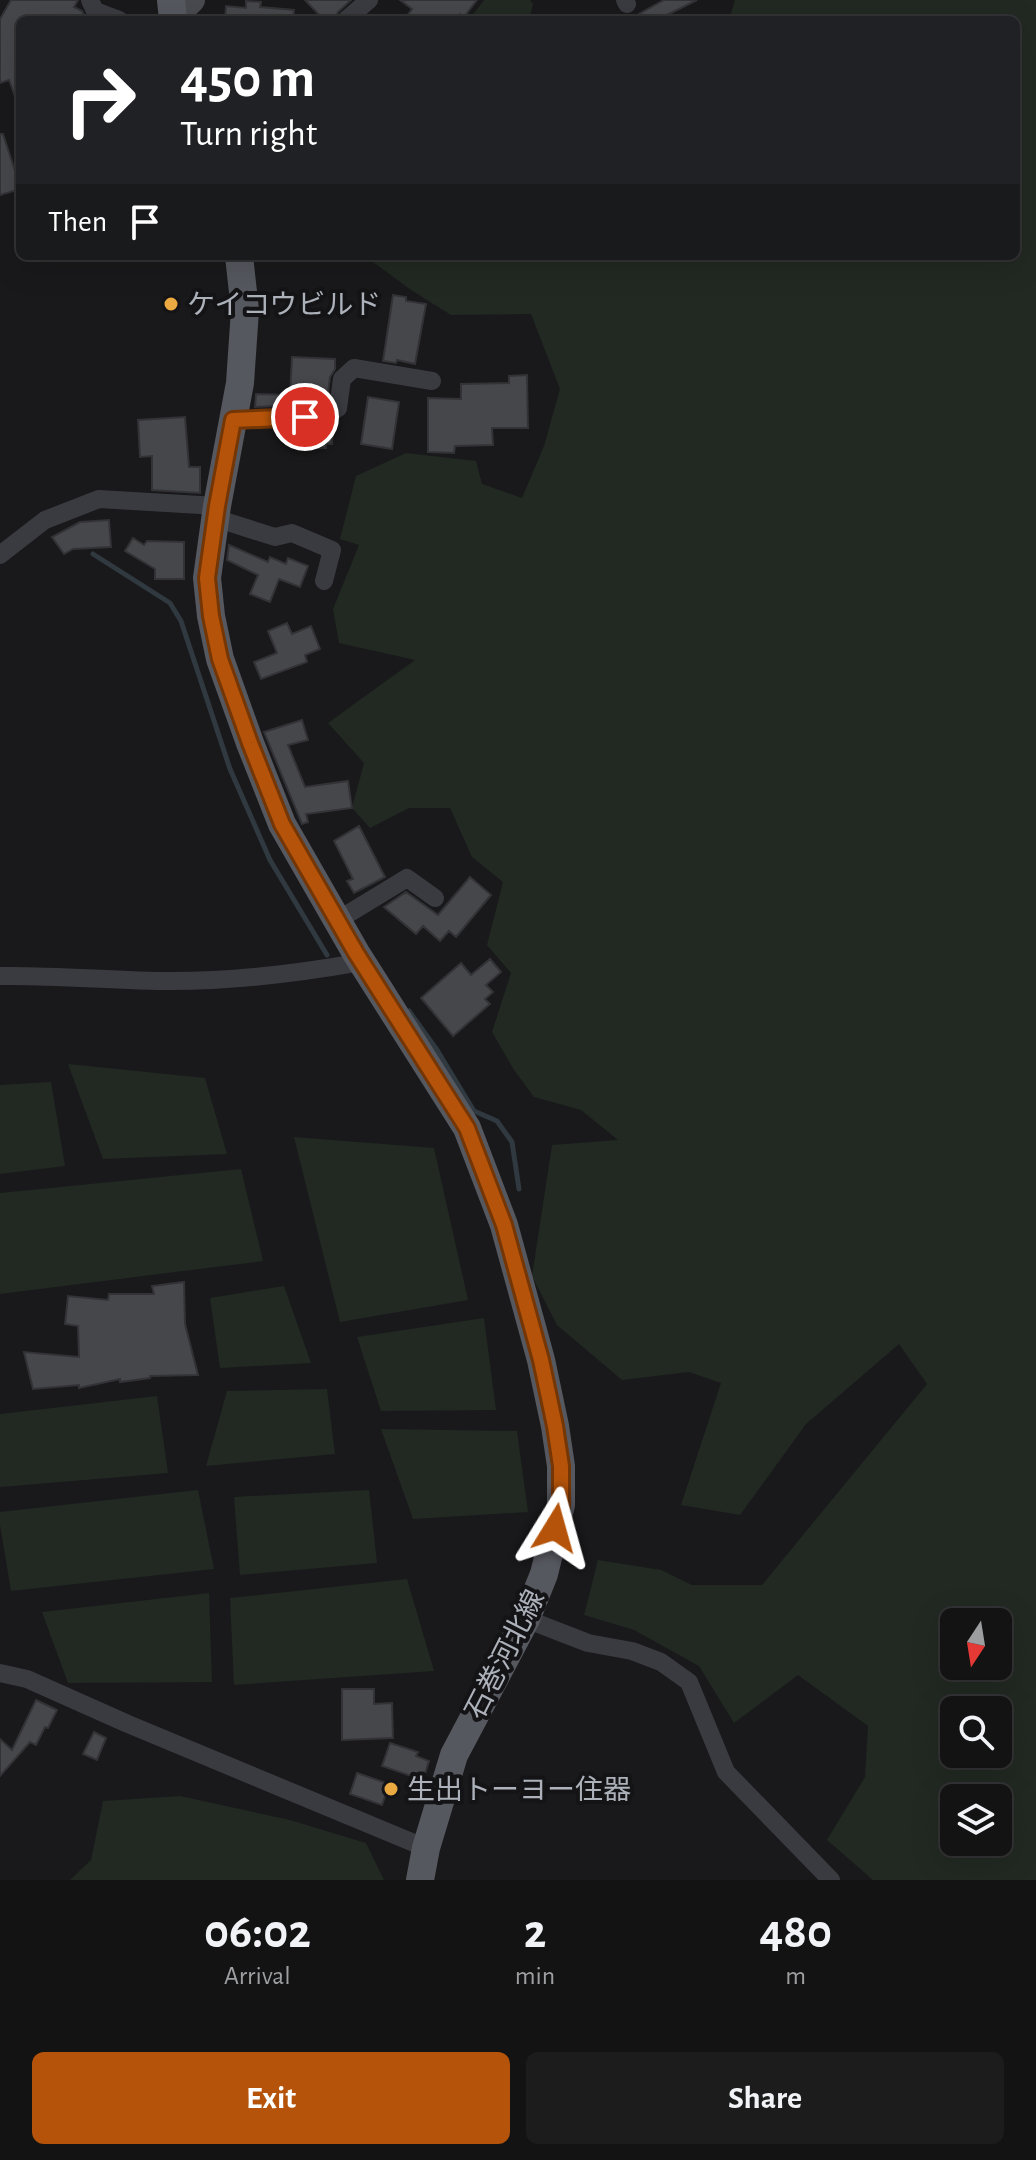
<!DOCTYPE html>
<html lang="en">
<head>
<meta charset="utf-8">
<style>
	:root { --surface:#131314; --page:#1c1c1d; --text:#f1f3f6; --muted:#9d9ea0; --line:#323234; --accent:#b45309 }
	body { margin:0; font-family:"Alegreya Sans","Noto Sans JP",sans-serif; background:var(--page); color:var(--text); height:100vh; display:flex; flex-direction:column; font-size:30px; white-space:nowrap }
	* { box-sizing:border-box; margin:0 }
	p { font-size:26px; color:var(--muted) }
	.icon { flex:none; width:44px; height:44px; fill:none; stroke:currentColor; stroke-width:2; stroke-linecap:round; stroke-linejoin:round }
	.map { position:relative; height:1880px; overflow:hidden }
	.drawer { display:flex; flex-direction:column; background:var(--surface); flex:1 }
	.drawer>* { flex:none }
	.hud { position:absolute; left:16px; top:16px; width:1004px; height:244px; border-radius:12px; box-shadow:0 8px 32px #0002,0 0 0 2px var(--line); background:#202124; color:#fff; overflow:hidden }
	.needle { width:52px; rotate:192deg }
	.tools { position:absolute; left:940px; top:1608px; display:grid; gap:16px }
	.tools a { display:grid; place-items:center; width:72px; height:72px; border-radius:12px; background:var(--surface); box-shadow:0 8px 32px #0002,0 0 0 2px var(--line); font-size:40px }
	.pin { position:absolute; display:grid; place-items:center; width:68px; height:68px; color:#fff; margin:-34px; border:4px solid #fff; border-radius:50%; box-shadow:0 2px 8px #0007 }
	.me { position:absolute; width:88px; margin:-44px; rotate:8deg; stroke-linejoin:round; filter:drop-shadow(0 0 6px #0008) }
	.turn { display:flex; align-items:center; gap:28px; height:168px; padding:0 32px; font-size:36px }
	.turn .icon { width:104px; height:104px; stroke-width:2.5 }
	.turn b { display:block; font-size:56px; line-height:68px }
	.then { display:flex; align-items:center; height:76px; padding:0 32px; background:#0003; gap:16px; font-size:30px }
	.eta { display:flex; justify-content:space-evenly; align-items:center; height:136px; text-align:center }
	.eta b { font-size:48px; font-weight:600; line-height:56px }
	.primary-button { display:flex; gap:16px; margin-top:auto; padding:16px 32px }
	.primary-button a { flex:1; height:92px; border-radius:12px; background:var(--accent); color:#fff; font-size:32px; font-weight:600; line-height:92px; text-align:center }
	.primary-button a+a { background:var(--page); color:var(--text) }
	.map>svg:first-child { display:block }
</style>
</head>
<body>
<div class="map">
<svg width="1036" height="1880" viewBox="0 0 1036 1880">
	<rect width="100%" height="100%" fill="#19191b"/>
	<path fill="#212922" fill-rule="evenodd" d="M484,0H530L533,4L529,20H469Z
		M735,0H1036V1880H873L827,1840L865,1777L868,1726L798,1675L734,1723L699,1666L634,1630L584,1615L598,1560L661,1570L692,1585H762L927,1384L899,1344L806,1424L740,1515L681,1505L721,1383L689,1372L622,1380L557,1325L532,1276L552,1145L618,1140L581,1110L534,1097L514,1070L492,1032L511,973L487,945L503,882L472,857L450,808H409L370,828L352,808L364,763L328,723L415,660L339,643L333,609L359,545L340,539L356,476L406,453L476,461L482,484L522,498L544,446L560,389L531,314L451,315L411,290L373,262V256H1016V20H729ZM954,1622H998V1666H954ZM954,1710H998V1754H954ZM954,1798H998V1842H954Z
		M68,1064L205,1078L227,1154L103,1159Z
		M51,1082L65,1166L0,1174V1085Z
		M294,1137L434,1148L468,1300L340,1322Z
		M241,1169L263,1261L0,1294V1193Z
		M284,1286L311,1363L220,1368L210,1298Z
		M484,1318L496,1410L381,1411L357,1337Z
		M327,1389L335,1454L206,1466L227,1391Z
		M157,1396L168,1473L0,1487V1414Z
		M381,1429L517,1431L528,1512L413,1519Z
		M198,1490L214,1569L11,1591L0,1525V1512Z
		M369,1490L377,1563L240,1575L234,1497Z
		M407,1579L434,1671L234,1685L230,1598Z
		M209,1593L212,1682L68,1683L42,1612Z
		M180,1796L290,1820L366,1843L384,1880H70L91,1860L103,1801Z"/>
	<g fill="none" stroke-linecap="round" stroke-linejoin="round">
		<path stroke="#2f393f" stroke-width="5" d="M93,554L170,603L181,621L230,769L270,860L327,955
			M409,1011L437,1050L474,1111L497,1121L512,1142L519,1189"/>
	</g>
	<path fill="#46474b" stroke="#333337" stroke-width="2" d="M11,0H78L74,7L82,11L87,20H20L19,107L9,80L0,83V19Z
		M305,0H351L338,12L334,20H324Z
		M400,0H477L464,17L460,14L455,20H404L412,9Z
		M664,0H697L667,15L670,20H628Z
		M246,1L261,2L260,7L294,10L293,20H225L226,6L246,8Z
		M0,134H3L20,186V189L0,195Z
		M393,295L406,297V301L426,304L415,364L397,360L396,363L383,361Z
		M292,357L335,359V369L330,377L327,401L321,404L255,407L256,394L290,395Z
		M527,375L528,428H492L493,445L455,446L454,453L428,452V398L461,399V384L509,383V376Z
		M368,397L399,402L392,449L361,444Z
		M185,417L189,467H200V493L152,490V456L140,457L138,420Z
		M327,428L333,429L332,444H326V448H312L313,429Z
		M109,520L111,547L73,549L64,554L52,537L80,522Z
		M133,538L144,545L147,541L184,542V579H155V569L125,551Z
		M229,545L268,562L270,557L286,564L288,558L308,566L300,587L279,579L270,602L250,594L258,575L227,560Z
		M287,623L292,634L311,626L320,649L305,655L307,662L261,679L254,662L277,653L268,631Z
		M302,720L308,740L288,745L305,787L348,781L352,808L306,814L308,822L302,824L264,732Z
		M359,826L385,877L354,893L347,881L353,879L334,841Z
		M470,877L491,895L456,937L449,931L440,941L423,926L416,934L384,907L406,892L438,915Z
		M490,959L501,972L486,985L493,992L485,999L490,1004L453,1036L421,998L461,963L471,975Z
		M184,1282L185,1324L198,1375L150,1376V1378L120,1382V1379L79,1388V1385L33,1389L24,1352L79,1357L78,1326L65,1324L68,1296L108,1300L109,1294H154L152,1286Z
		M342,1689H374V1704L392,1703L393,1738L342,1740Z
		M36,1700L57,1710L48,1728L45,1727L36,1745L30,1742L0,1776V1739L12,1750Z
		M94,1732L106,1738L97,1760L83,1754Z
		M390,1743L418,1752L416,1756L429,1761L423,1780L382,1766Z
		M357,1773L389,1784L382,1805L350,1794Z"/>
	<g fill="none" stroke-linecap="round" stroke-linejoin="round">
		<path stroke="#3a3b40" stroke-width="18" d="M90,0L95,11L119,20
			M625,0L627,4
			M346,20L369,0
			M233,420L325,416L338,408L342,379L354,368L432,381
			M215,518L275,537L292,533L332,550L324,581
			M0,555L45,520L99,499L217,506
			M338,920L407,878L435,898
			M0,976C58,975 115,981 172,981C236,981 300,973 362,962
			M526,1619L588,1643L632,1651L661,1662L689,1682L726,1772L831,1880
			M0,1673L27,1679L128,1724L426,1848"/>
		<path stroke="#484a50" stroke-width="26" d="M173,18L192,0"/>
		<path stroke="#56585f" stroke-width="28" d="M171,0L173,20
			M239,256L245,310L240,383L217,506L207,578L211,616L220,659L250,743L282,824L356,953L467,1128L504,1225L541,1360L555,1426L561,1466V1505L544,1574L526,1619L454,1755L426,1848L420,1880"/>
	</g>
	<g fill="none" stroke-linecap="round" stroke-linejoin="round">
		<g stroke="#753606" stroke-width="20">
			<path id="route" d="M305,417L233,420L217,506L207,578L211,616L220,659L250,743L282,824L356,953L467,1128L504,1225L541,1360L555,1426L561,1466V1505L555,1528"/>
		</g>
		<use href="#route" stroke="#b45309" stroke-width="14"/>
	</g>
	<g fill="#eba941" stroke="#141416" stroke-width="3">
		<circle cx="171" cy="304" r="8"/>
		<circle cx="391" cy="1789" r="8"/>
	</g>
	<g text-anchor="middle" stroke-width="8" stroke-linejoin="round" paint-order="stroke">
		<g font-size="28" fill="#acb1ba" stroke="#141416" text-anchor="start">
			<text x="187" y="314">ケイコウビルド</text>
			<text x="407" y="1799">生出トーヨー住器</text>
		</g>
		<g font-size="28" fill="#acb1ba" stroke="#141416">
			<text transform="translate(504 1654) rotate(-63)" y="10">石巻河北線</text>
		</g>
	</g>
</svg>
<div class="tools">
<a><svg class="needle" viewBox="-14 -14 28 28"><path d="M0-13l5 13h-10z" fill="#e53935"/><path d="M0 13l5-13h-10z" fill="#9d9ea0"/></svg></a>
<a><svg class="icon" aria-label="search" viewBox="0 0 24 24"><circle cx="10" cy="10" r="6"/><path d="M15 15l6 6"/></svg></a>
<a><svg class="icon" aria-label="layers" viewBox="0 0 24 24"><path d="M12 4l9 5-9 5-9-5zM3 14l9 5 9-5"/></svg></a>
</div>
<div class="pin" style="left:305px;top:417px;background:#d93025"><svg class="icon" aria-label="arrive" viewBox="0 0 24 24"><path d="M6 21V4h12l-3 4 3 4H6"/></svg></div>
<svg class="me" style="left:555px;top:1528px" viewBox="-20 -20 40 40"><path d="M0-17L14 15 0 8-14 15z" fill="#b45309" stroke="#fff" stroke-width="4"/></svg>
<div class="hud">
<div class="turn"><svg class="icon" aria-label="right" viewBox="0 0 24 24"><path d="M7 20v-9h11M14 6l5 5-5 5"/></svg><div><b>450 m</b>Turn right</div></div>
<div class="then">Then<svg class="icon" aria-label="arrive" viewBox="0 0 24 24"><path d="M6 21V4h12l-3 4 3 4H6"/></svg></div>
</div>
</div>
<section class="drawer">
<div class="eta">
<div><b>06:02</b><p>Arrival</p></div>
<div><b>2</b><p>min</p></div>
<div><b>480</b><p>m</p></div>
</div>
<div class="primary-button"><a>Exit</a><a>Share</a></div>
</section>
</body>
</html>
